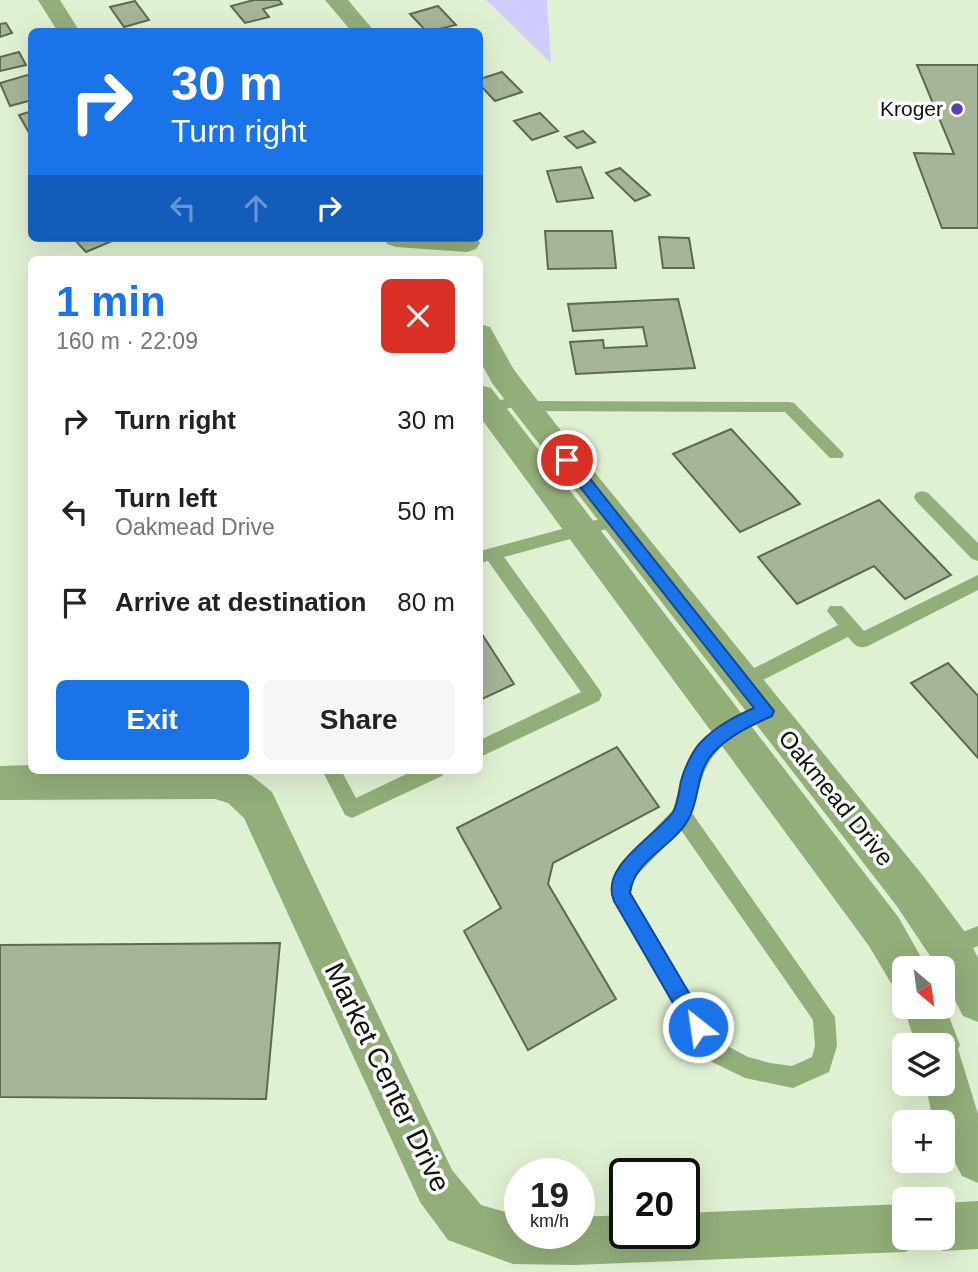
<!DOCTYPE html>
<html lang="en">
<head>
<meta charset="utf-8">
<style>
	:root { --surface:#fff; --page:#f6f6f6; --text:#222; --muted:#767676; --accent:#1a73e8 }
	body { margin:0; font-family:Arial,sans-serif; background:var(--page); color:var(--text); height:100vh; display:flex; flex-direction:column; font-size:26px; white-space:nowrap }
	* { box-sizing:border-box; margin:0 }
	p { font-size:23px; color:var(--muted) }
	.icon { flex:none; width:38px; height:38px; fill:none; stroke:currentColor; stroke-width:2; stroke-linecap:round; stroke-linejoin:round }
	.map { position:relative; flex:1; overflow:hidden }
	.sheet { position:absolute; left:28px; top:256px; width:455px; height:518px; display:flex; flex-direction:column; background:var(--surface); border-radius:10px; box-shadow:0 7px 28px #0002 }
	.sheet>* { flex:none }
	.hud { position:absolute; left:28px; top:28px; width:455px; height:214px; border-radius:10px; box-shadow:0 7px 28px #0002; background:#1a73e8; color:#fff; overflow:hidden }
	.needle { width:46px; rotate:151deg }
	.tools { position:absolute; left:892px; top:956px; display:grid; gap:14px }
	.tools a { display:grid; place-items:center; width:63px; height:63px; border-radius:10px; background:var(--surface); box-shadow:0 7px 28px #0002; font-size:35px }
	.speed { position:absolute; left:504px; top:1158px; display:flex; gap:14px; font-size:35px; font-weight:700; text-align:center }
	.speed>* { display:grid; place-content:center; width:91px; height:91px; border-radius:50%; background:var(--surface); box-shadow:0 7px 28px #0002; line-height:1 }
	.speed small { font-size:18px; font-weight:400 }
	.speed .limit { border:4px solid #111; border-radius:10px; background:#fff; color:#111 }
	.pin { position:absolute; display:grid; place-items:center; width:60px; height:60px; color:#fff; margin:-30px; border:4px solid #fff; border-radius:50%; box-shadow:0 2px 7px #0007 }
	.me { position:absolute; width:77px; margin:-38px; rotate:330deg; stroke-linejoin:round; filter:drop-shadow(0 0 5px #0008) }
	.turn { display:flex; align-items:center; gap:24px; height:147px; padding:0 28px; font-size:32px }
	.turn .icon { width:91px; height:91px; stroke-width:2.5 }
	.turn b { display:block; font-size:49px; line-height:60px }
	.lanes { display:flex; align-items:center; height:66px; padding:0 28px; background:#0003; justify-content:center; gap:35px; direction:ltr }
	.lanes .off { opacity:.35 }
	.round { display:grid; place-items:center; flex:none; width:74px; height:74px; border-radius:10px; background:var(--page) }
	.summary { display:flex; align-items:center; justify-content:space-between; height:119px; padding:0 28px }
	h1 { font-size:42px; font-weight:700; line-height:52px; color:var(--accent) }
	.primary-button { display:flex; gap:14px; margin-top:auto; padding:14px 28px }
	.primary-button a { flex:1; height:80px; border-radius:10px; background:var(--accent); color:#fff; font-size:28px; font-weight:700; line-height:80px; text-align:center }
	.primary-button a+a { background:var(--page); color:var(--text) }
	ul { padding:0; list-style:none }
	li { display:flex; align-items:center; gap:21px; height:91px; padding:0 28px }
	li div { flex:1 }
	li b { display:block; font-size:26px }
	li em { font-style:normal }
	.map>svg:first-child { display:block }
</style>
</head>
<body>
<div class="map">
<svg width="978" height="1272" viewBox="0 0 978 1272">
	<rect width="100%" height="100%" fill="#e0f0d2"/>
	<path fill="#d0ccfd" d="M486,0H547L551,63Z"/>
	<path fill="#a6b598" stroke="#5d6b51" stroke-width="2" d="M254,0H279L282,4L263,9L269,17L245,23L231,6Z
		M135,1L149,20L124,27L110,7Z
		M438,6L456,25L427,32L410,14Z
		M6,23L12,33L0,37V24Z
		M19,52L26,65L0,71V57Z
		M917,65H978V228H942L914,153L954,154Z
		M502,72L522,92L495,101L480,85V79Z
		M31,74L32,100L10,106L0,83Z
		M32,111V138L19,115Z
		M540,113L558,131L532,140L514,121Z
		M583,131L595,142L577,148L565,137Z
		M581,167L593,198L557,202L547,171Z
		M620,168L650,195L635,201L606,173Z
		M545,231H612L616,268L548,269Z
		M659,237L689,238L694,268H663Z
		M73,238H119L86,252Z
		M678,299L695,368L576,374L570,342L603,340L604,348L647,346L643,327L573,331L568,304Z
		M731,429L800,504L740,532L673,454Z
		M879,500L951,575L905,599L874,566L797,604L758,557Z
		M480,631L514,684L480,700Z
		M948,663L978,696V758L911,683Z
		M617,747L659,807L553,863L548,884L616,999L528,1050L464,931L501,908L457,828Z
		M280,943L266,1099L0,1097V945Z"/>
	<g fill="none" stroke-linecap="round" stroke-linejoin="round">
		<path fill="#93ae79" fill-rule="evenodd" d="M521,395L526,396L528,401L789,402L794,403L844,454L842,458H830L785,412L526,411L518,406L480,415V405Z
			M922,491L928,493L978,543V561L972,559L916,501L914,497L916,493Z
			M615,515L623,521L621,525L504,557L599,689L602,695L599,701L480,757V740L581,692L488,561L480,563V551Z
			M978,575V590L868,646C858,650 854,644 848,637L749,687L743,690L737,687L734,682L737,677L838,625L827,611L830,606H842L864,631Z
			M766,703L772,705L775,711L772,717C717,742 706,753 692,813L835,1017L837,1046L829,1072L793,1088L745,1078L702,1057L611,895L612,880L621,863L673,810L682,777L698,744L722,722ZM681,830L813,1020L815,1046L812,1057L792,1066L770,1063L748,1057L718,1041L631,893L635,877Z
			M322,770H341L356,798L415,770H444L442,776L352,818L345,815Z
			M978,926V946L950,957L943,954L940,947L943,940Z"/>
		<path fill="#93ae79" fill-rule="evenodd" d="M38,0H60L80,32H58Z
			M325,0H348L375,32H352Z
			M383,238H477L480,243L476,249L467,252L396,247L387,244Z
			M480,324L490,327L514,370L562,432L924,877L965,932L978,958V1022L963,1016L943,977V968H938L896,905L492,383L480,361Z
			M480,385L491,388L899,918L927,968H905V988L891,983L869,946L480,417Z
			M32,765V770H237L252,776L272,792L452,1170L481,1205L520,1216V1234H579V1217L625,1215V1234H684V1213L905,1204V1237H943V1203L978,1201V1249L943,1251L926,1244L924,1239L922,1245L905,1252L574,1265L513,1264L448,1240L420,1202L244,818L228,803L215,799L0,800V766Z
			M905,1001V1006H943V1001L945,1006L960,1045L958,1049L978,1114V1183L962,1176L943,1141V1122H935L933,1119L925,1083H943V1045H916L903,1006Z"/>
	</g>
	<path fill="#1a73e8" stroke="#114b97" stroke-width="2" d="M567,455L572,456L774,711L772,716C750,726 730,735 713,753C696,771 700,798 689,818C675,846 633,860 630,893L705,1020L708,1027L705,1034L698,1037L691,1034L614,901C599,866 656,836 673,812C678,804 679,790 681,781C684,769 692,752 700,743C716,726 734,717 754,708L562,464L560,460Z"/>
	<circle fill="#5b3eb6" stroke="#fff" stroke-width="2.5" cx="957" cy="109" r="7"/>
	<g text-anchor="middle" stroke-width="7" stroke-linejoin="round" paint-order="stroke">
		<g font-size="21" fill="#0f140a" stroke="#fff" text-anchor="end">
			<text x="943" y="116">Kroger</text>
		</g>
		<g font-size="24" fill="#0f140a" stroke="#fff">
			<text transform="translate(836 798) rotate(51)" y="8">Oakmead Drive</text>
		</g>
		<g font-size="28" fill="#0f140a" stroke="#fff">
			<text transform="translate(388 1077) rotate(64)" y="10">Market Center Drive</text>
		</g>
	</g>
</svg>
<div class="tools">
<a><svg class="needle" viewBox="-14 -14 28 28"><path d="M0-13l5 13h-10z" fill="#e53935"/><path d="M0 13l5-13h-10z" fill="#767676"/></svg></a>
<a><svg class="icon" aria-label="layers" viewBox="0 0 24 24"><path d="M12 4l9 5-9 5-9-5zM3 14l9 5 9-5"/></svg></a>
<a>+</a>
<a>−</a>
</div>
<div class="speed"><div>19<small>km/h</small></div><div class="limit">20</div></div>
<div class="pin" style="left:567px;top:460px;background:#d93025"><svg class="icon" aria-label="arrive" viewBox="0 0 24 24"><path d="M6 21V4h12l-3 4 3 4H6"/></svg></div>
<svg class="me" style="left:698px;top:1027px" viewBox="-20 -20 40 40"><circle r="17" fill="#1a73e8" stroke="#fff" stroke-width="3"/><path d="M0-11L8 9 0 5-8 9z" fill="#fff"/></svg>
<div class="hud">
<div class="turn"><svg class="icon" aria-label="right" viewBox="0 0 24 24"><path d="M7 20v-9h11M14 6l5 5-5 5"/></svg><div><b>30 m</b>Turn right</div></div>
<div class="lanes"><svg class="icon off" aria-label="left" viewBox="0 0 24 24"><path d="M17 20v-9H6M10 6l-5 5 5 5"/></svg><svg class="icon off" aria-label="ahead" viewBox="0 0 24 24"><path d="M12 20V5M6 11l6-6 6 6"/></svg><svg class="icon" aria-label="right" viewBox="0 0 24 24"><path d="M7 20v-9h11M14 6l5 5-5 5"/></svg></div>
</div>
<section class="sheet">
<div class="summary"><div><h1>1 min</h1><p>160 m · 22:09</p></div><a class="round" style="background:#d93025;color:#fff"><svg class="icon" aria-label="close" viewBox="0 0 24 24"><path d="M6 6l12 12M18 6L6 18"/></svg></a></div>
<ul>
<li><svg class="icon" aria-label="right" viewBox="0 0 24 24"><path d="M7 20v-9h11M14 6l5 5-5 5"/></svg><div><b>Turn right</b></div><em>30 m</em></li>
<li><svg class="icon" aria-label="left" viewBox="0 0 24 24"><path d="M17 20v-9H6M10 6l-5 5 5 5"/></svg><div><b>Turn left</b><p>Oakmead Drive</p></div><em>50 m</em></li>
<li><svg class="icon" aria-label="arrive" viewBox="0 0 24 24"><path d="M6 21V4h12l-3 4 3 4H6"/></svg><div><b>Arrive at destination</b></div><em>80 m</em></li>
</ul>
<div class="primary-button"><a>Exit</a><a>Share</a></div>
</section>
</div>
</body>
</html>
